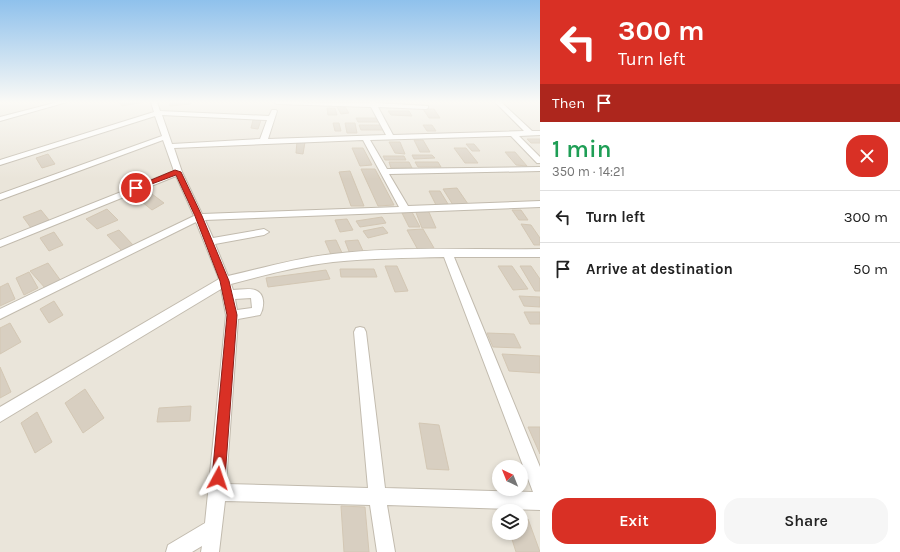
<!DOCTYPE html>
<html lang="en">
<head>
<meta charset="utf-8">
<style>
	:root { --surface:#fff; --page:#f6f6f6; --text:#222; --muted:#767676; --line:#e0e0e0; --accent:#d93025 }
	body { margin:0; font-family:Karla,sans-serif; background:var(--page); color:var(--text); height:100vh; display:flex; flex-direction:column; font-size:15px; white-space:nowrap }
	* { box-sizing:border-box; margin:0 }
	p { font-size:13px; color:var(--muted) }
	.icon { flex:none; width:22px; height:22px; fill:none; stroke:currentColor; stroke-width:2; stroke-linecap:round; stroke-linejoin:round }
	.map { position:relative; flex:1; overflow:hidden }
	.side { display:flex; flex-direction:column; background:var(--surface); width:360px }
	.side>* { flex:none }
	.guide { background:#d93025; color:#fff; overflow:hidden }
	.needle { width:26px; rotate:317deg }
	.tools { position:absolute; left:492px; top:460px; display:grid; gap:8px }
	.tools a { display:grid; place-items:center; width:36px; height:36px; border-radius:50%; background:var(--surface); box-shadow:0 2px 6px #0003; font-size:20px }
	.pin { position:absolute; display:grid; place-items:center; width:34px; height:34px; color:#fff; margin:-17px; border:2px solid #fff; border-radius:50%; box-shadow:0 1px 4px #0007 }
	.me { position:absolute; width:44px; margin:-22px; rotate:5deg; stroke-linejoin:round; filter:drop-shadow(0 0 3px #0008) }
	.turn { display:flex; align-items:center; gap:14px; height:84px; padding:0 12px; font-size:18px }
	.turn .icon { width:52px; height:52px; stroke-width:2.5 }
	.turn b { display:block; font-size:28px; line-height:34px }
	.then { display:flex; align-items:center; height:38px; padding:0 12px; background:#0003; gap:8px; font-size:15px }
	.round { display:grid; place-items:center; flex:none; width:42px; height:42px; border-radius:16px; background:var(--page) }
	.head { display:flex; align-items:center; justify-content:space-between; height:68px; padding:0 12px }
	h1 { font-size:24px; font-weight:600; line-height:30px; color:#1e9e55 }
	.cta { display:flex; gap:8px; margin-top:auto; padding:8px 12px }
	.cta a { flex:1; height:46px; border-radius:16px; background:var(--accent); color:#fff; font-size:16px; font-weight:600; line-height:46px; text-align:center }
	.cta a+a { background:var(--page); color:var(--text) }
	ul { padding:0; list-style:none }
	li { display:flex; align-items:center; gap:12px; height:52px; padding:0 12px; border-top:1px solid var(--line) }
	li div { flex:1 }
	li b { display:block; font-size:15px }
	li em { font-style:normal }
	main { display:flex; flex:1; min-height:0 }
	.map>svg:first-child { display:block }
</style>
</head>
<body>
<main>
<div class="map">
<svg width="540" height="552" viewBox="0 0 540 552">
	<rect width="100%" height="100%" fill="#f6f3ec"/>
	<path fill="#eae5da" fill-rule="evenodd" d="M0,102H540V552H0ZM499,467H521V489H499ZM499,511H521V533H499Z"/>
	<path fill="#d8cfc1" stroke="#d3c7b4" d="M126,102H144L122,106L120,103Z
		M169,102H190L191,104L170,106Z
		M337,107H345L349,113L341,114Z
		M327,108H335L337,115H328Z
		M423,109H434L440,118H429Z
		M388,111H409L412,116L391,115Z
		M356,118H378L379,122H358Z
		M253,120H261L258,129L251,128Z
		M333,123H339L341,131H335Z
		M345,123H355L357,133H347Z
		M359,125H381L383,130H361Z
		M423,125H432L436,131H427Z
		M527,139H540V143H531Z
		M414,140H423L430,152H420Z
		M297,141L305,142L303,154L296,153Z
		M389,142H400L405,154L395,153Z
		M466,144H474L480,151H472Z
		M352,148H363L372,165L360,166Z
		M454,148H466L478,163H465Z
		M505,152H515L527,166L516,165Z
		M48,154L55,164L42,168L36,158Z
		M412,155H432L435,158L414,159Z
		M383,156H404L406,160H385Z
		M389,162H409L412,168H391Z
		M415,162H438L441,167H418Z
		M361,169H375L394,205L378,206Z
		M350,171L364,206H351L339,172Z
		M457,188L468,204L453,205L443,189Z
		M148,191L164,203L152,210L136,197Z
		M429,191H440L448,204L436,205Z
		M107,209L118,220L97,229L86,219Z
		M41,210L49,220L31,228L23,217Z
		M415,210H428L436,228H422Z
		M512,210H521L528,220H519Z
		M412,212L420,227H409L402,213Z
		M382,217L386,223L360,227L356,221Z
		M347,219L353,230L340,232L335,220Z
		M521,224L531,225L540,238V245H534Z
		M383,227L388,233L368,238L363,231Z
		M423,229L434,248L418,250L407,230Z
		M119,230L133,245L122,251L107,235Z
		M54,232L63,245L49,251L40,238Z
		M336,240L343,255L332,257L325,241Z
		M358,240L364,253L350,254L345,241Z
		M48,263L61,281L46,289L30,271Z
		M385,266H397L408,291L395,292Z
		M498,266H512L528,289L513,290Z
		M520,266H531L540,279V291H535Z
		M340,269H374L377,277H341Z
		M326,270L330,279L268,287L266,278Z
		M29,272L38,288L24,295L16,278Z
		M8,283L15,299L0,306V287Z
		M519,296L540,297V307L524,306Z
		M54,301L63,315L49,323L40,309Z
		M524,312H540V324H530Z
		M10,323L21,342L0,354V328Z
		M487,333L514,334L521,348L493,347Z
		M502,354L540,356V373L509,371Z
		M0,367L11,392L0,398Z
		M85,389L104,418L83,433L65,403Z
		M191,406L190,421L157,422L159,408Z
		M37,412L52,442L35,453L21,423Z
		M419,423L439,425L449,470L427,469Z
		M528,427H540V454Z
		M341,506L365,507L369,552H344Z
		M521,519H528L540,552H516L510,533H521Z"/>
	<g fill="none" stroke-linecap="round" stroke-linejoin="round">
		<g stroke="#c2bbae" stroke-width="2">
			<path id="minor" d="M58,102H67L0,121V117Z
				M151,102H157L160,111L269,116L272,110H276L277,111L268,139L386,135L371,107L277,104L274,102L369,103V102H375L376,103L428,106V108L426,109L378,107L393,135L524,131L495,102H501L532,131H540V135L519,136L540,157V163H537L511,136L370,140L387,169L540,167V171L389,174L408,206L540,201V207L205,220L213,238L264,229L269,232L264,235L215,244L228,276C263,268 297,258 333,254C401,246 471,250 540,249V257H454L540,467V510L387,505L395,552H377L370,505L225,501L219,552H201L202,546L192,552H166L168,545L205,523L226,315L221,289L0,422V407L219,279L196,222L0,319V309L194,216L176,176L0,247V240L174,171L163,140L0,200V194L162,136L155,116L0,165V160L154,112ZM162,115L267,120L260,139L172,144ZM363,140L399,207L202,214L182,172L174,148ZM444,257L533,492L385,488L366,332L364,328L360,327L356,328L354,332L368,488L226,484L238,319L260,315C264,308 266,294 255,290C249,288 239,290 233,290L231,284C265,275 299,266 333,262C370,258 407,258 444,257ZM251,298L252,308L237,310L235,299Z"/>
		</g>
		<use href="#minor" fill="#fff" fill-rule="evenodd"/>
	</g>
	<linearGradient id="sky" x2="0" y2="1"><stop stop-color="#8fc1ec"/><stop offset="0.57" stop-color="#fbfaf6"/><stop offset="1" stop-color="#fbfaf6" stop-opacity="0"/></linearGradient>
	<rect width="540" height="179" fill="url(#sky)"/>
	<path fill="#d93025" stroke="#8d1f18" d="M175,170L181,172L202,216L229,281L237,315L225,478L223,482L218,484L214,482L212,478L227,315L220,281L195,216L176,175L138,189H133L132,188Z"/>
</svg>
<div class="tools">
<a><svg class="needle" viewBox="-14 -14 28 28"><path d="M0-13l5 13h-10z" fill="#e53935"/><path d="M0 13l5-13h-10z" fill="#767676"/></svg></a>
<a><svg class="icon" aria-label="layers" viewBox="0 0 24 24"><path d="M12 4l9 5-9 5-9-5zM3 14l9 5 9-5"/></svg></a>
</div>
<div class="pin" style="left:136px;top:188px;background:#d93025"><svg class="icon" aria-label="arrive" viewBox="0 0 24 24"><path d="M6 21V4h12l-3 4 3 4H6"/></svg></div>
<svg class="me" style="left:218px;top:478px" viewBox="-20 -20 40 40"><path d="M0-17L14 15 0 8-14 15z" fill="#d93025" stroke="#fff" stroke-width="4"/></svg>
</div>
<section class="side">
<div class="guide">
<div class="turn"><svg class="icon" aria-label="left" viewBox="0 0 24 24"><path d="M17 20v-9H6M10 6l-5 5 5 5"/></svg><div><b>300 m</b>Turn left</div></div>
<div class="then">Then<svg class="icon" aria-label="arrive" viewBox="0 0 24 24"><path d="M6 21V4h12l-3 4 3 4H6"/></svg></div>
</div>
<div class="head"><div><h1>1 min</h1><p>350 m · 14:21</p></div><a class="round" style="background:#d93025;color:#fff"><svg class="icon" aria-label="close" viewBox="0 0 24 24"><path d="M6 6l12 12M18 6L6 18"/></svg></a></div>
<ul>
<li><svg class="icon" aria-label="left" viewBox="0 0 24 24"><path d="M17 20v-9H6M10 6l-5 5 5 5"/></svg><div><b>Turn left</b></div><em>300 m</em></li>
<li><svg class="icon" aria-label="arrive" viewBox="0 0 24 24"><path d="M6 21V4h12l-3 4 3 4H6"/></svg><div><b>Arrive at destination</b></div><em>50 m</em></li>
</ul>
<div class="cta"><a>Exit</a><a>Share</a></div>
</section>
</main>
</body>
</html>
